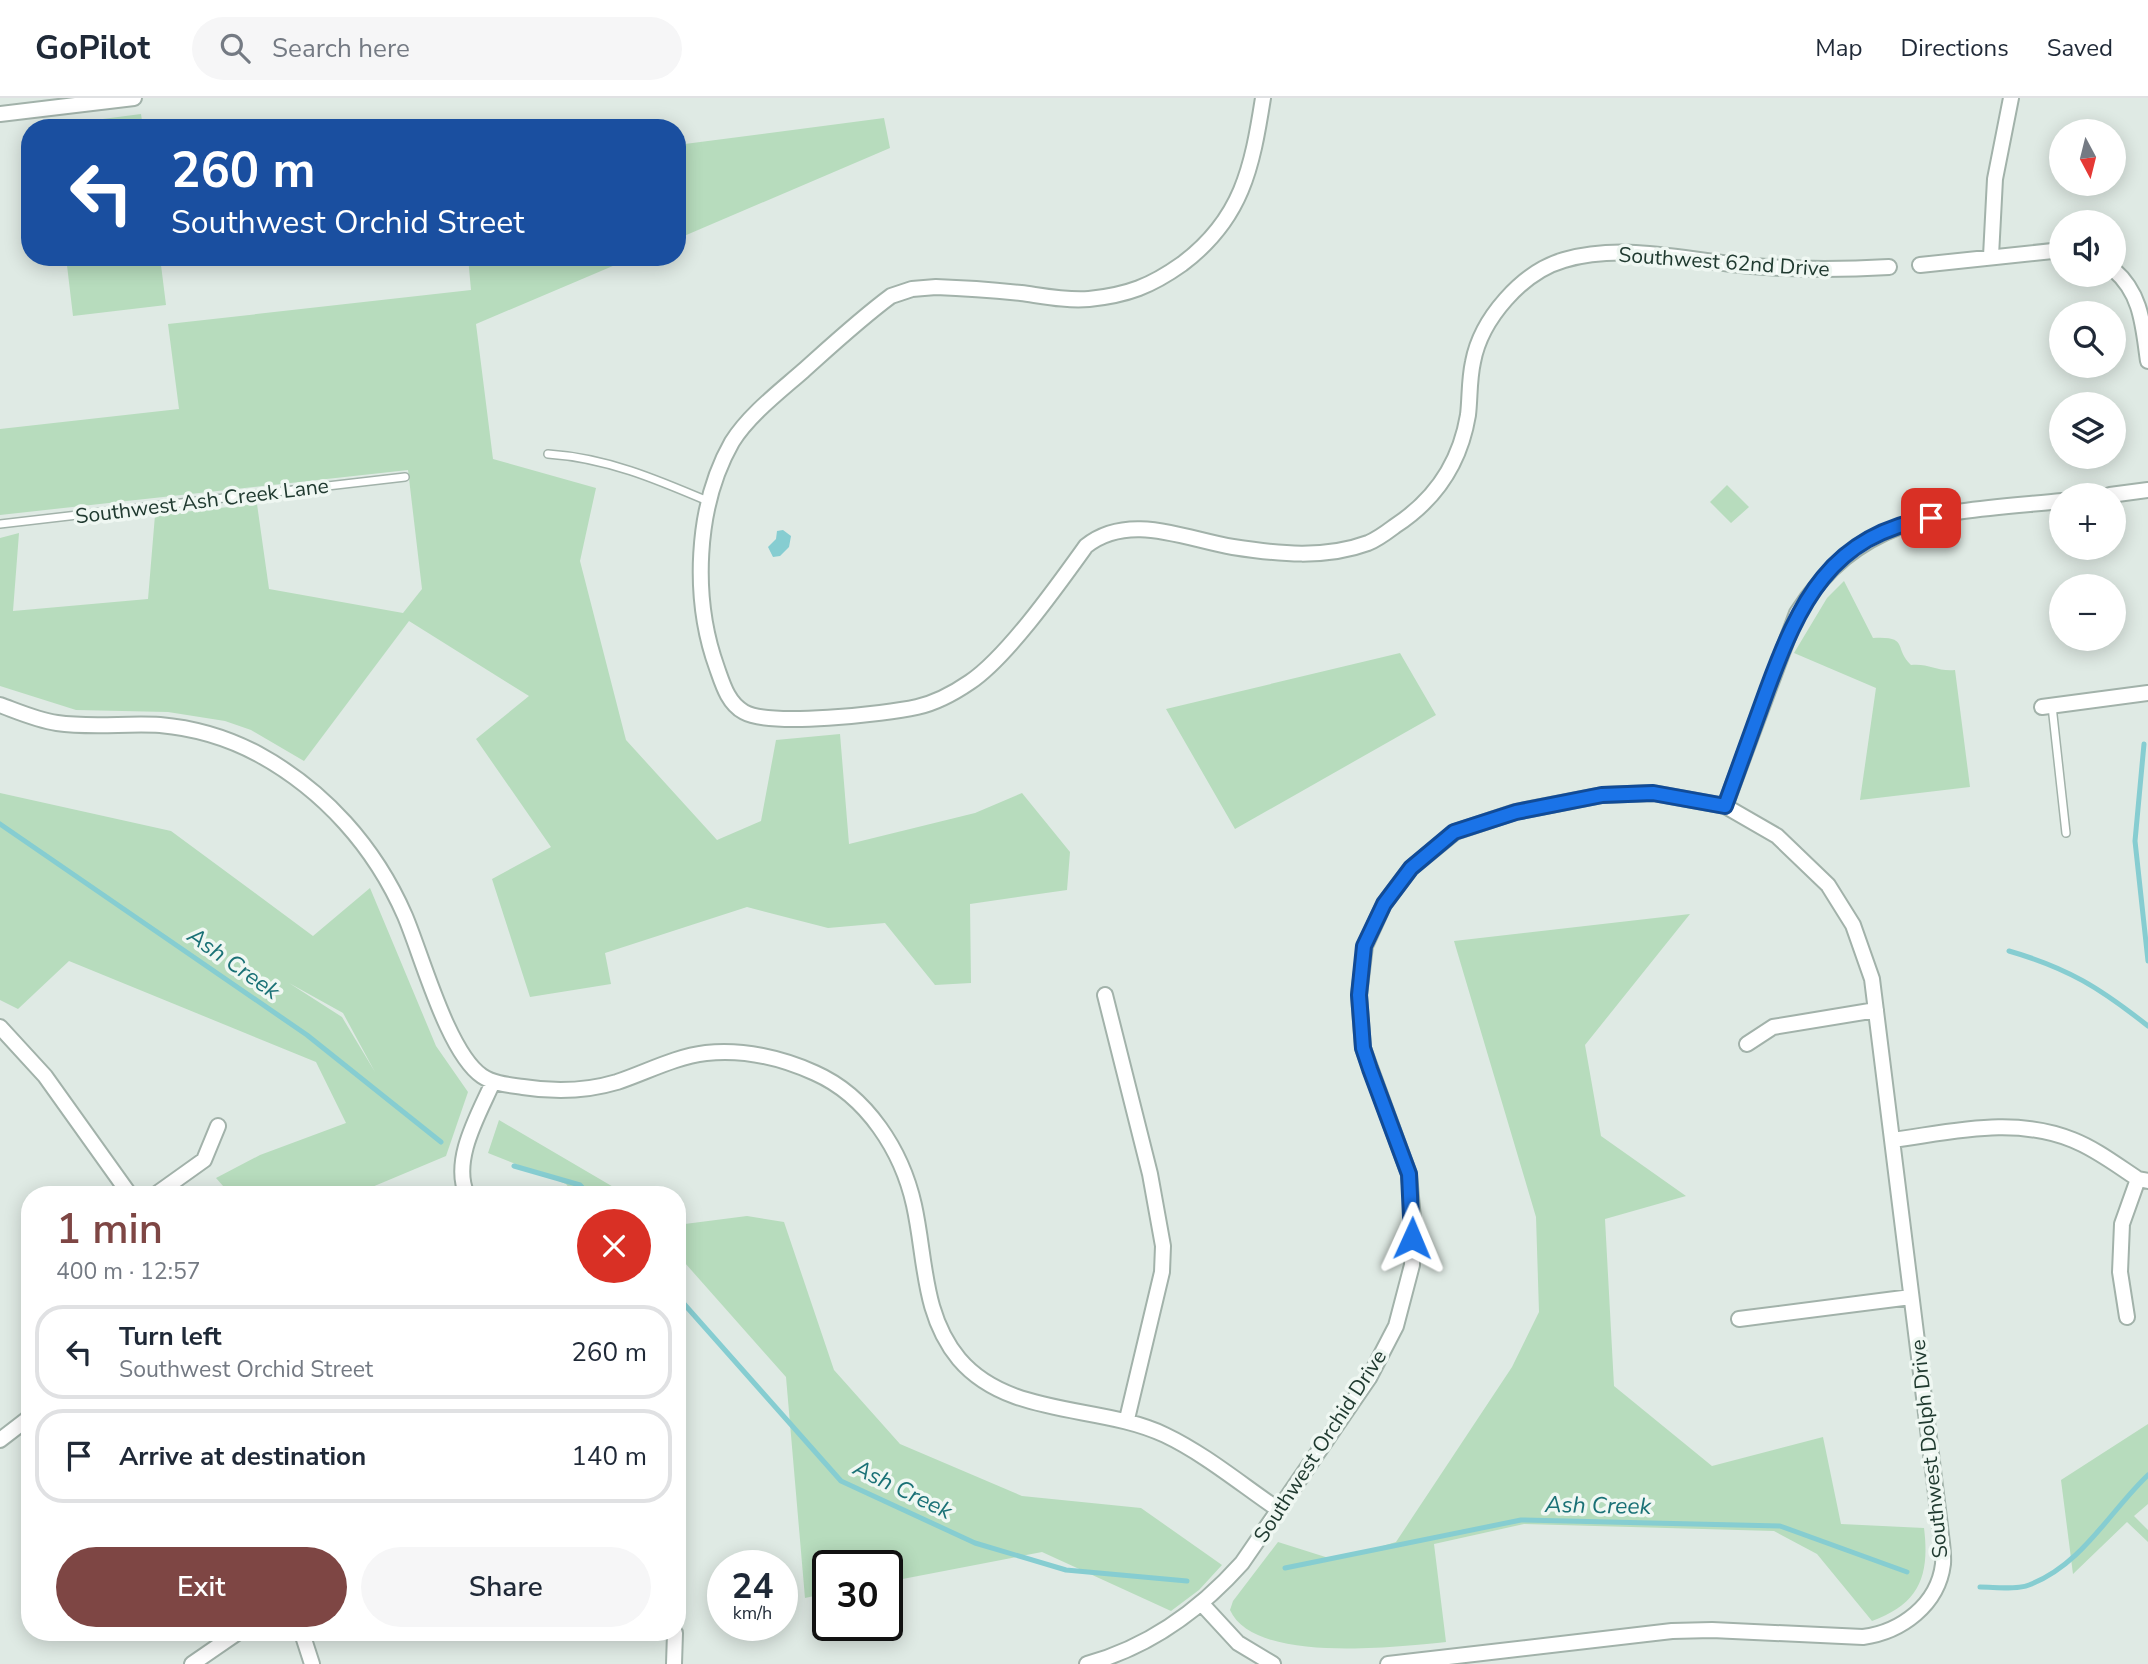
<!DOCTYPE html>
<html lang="en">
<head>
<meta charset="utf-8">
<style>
	:root { --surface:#fff; --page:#f6f6f7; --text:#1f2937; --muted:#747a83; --line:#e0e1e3; --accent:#7e4644 }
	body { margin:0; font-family:"Nunito Sans",sans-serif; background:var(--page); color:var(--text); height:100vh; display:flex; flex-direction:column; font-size:26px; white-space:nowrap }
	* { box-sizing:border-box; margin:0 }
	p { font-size:23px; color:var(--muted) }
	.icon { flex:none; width:38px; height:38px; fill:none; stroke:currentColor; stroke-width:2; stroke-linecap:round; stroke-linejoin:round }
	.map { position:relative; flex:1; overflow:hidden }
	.side { position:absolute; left:21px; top:1088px; width:665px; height:455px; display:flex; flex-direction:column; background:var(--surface); border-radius:28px; box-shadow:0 4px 18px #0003 }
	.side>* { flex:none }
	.guide { position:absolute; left:21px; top:21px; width:665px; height:147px; border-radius:28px; box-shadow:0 4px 18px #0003; background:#1a4fa0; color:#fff; overflow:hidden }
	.needle { width:46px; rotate:173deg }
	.fabs { position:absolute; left:2049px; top:21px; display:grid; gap:14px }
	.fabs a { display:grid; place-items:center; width:77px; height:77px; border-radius:50%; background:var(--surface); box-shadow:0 4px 18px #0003; font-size:35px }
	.speed { position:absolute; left:707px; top:1452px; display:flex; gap:14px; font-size:35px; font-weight:700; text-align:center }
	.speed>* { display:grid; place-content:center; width:91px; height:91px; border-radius:50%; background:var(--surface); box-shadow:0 4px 18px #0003; line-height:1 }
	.speed small { font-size:18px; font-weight:400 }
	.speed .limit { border:4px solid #111; border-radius:10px; background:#fff; color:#111 }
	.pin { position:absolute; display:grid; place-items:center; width:60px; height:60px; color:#fff; margin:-30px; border-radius:14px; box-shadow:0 4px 10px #0006 }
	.me { position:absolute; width:77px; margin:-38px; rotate:1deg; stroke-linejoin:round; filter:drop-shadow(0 0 5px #0008) }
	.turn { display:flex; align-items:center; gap:24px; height:147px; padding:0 35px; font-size:32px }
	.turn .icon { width:91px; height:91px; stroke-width:2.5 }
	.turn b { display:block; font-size:49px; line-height:60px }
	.round { display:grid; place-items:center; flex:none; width:74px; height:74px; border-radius:37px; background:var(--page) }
	.summary { display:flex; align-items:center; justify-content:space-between; height:119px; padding:0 35px }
	h1 { font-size:42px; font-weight:600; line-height:52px; color:var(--accent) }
	.primary-button { display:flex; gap:14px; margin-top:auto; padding:14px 35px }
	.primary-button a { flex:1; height:80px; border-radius:42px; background:var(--accent); color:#fff; font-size:28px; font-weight:600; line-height:80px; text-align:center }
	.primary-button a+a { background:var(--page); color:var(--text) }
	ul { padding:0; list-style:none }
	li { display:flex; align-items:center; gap:21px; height:94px; margin:0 14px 10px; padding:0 21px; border:4px solid var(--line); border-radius:28px }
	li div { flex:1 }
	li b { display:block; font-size:26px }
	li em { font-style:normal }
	header { display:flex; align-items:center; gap:42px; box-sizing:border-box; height:98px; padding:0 35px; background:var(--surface); border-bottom:2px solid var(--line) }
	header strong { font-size:33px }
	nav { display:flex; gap:38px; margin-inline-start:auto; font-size:24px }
	.search { width:490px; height:63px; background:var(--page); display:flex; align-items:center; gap:18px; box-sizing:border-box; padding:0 24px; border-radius:38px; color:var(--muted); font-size:26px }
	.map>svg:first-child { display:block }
</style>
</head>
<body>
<header>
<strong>GoPilot</strong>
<div class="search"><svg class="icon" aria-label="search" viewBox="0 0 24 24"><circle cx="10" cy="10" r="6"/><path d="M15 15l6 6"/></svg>Search here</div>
<nav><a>Map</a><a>Directions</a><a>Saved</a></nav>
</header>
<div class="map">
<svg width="2148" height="1566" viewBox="0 0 2148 1566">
	<rect width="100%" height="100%" fill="#dfeae4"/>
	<path fill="#b7dcbd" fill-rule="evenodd" d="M141,16L143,30H49V28Z
		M884,20L890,50L677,141V47Z
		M66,159H160L166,207L73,218Z
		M304,159H335L336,165L305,168Z
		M468,159H634L476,226L493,361L596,390L580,463L626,642L717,742L761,723L776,642L840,636L849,746L975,715L1022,695L1070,754L1067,792L970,806L971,885L935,887L885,825L828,830L747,809L605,855L611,886L530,899L492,781L551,749L476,641L529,598L409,523L304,663L251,632L225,623L168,614L76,612L0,588V440L19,435L13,513L148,501L155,417L257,406L269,491L403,515L422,491L408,372L0,417V331L179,311L168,226L471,192Z
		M1727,387L1749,409L1731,425L1710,404Z
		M1844,483L1873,540C1910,538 1893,550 1911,567C1928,565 1938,574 1955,572L1970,689L1860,702L1876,590L1794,555L1827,500Z
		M1400,555L1436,617L1235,731L1166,611Z
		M0,695L171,733L313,838L370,790L436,948L468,994L446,1058L353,1097H231L216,1080L260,1057L346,1025L316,964L69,863L18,911L0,902ZM289,885L343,915L375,974L342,919Z
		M1690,816L1585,947L1601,1038L1686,1098L1605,1121L1614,1288L1712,1368L1823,1339L1841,1426L1924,1430C1930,1478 1919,1506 1872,1523L1817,1456L1774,1433L1524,1426L1434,1446L1446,1544C1395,1549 1254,1566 1230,1512L1233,1503L1278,1444L1335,1462L1396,1444L1512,1269L1539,1214L1536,1119L1454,843Z
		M499,1022L627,1097H575L566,1086L488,1055Z
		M747,1118L784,1124L834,1272L900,1346L1022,1398L1141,1410L1222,1467L1199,1492L1171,1513L1042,1454L887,1484V1468H828V1495L805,1500L786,1279L677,1156V1127Z
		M2148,1326V1406L2134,1418L2148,1432V1444L2127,1424L2073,1476L2061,1382Z"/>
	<path fill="#86cdd1" d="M783,432L791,438L789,449L780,458L773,459L768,449L776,441L777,433Z"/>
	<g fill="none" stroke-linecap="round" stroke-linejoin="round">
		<path stroke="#86cdd1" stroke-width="5" d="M2144,646L2135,743L2148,863
			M0,726L307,937L441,1044
			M2009,853C2068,870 2100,890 2148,928
			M514,1068L580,1087L589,1097
			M677,1198L841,1383L975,1445L1066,1472L1187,1483
			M1285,1470L1521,1422L1780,1428L1907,1474
			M1980,1489C1995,1489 2016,1492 2029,1487C2082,1467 2109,1414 2148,1377"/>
		<g stroke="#a2b2aa" stroke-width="10">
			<path id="lane" d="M548,356C607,360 656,381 710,404
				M0,426L405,379
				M2052,608L2066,735"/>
		</g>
		<g stroke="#a2b2aa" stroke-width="18">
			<path id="street" d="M1263,0C1252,70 1242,121 1182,166C1151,188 1128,197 1089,201C1067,203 1043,198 1021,195C992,192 964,190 936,189L912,191L891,198C860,221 832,247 803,273C779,294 749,317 732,344C695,409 692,501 717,570C723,587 728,605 744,614C770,629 885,616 917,609C935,605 954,595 970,584C1007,559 1058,487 1086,448C1129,414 1185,441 1233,449C1278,456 1325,461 1368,445C1378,441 1387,434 1395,428C1435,402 1460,365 1468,317C1470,300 1469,282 1473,264C1481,221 1522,174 1564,162C1620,146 1675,160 1731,166C1784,172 1836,172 1889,169
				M0,16L134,0
				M1991,158L1995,81L2011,0
				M1920,167L2062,152
				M2114,172C2142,196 2143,229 2148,263
				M2110,397L2148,392
				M0,607C19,614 37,622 57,625C91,630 126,625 160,627C194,630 228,640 258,656C324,692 375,749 405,818C422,858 448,955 482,978C494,986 510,987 523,989C554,994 587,993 617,984C647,974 674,959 706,955C743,951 782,960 815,975C867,998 902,1053 914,1107C926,1161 922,1216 959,1261C1009,1320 1100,1306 1165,1337C1205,1356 1242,1387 1279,1412
				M2042,609L2148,595
				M1725,708L1797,515C1863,411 1951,414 2062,403
				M1105,897L1150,1076L1163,1148L1162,1174L1127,1321
				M0,929L45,978L130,1097
				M1747,946L1773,929L1876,912
				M1892,1042C1953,1034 2014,1018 2073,1042C2096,1051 2118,1068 2138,1081L2148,1083
				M155,1097L204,1062L218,1028
				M467,1097C451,1062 479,1016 493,984
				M2127,1219L2120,1174L2122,1126L2138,1081
				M1739,1221L1911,1199
				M0,1342L30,1319
				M677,1381V1450
				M1202,1506L1238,1545L1273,1566
				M302,1535L312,1566
				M192,1566L237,1535
				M674,1566L675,1535
				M1087,1566C1149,1549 1200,1512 1242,1465L1369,1280L1396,1228L1412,1167L1413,1121L1409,1076L1363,950L1359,897L1365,848L1384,806L1411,770L1455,734L1515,714L1602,697L1653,695L1725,708L1777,738L1828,787L1853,827L1872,881L1940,1428C1941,1440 1944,1454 1943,1466C1938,1507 1901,1534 1863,1539L1712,1532L1672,1533L1388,1566"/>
		</g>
		<use href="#lane" stroke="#fff" stroke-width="7"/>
		<use href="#street" stroke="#fff" stroke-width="14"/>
	</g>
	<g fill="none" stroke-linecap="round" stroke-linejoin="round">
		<g stroke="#114b97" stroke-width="18">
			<path id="route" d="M1412,1140L1409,1076L1370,971L1363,950L1361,923L1359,897L1364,848L1384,806L1411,770L1454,734L1516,714L1602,697L1653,695L1725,708C1739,669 1753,630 1767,592C1799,505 1830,437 1931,420"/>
		</g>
		<use href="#route" stroke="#1a73e8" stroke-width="12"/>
	</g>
	<g text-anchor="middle" stroke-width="7" stroke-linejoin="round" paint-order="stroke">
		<g font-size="21" fill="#203a30" stroke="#eff7f2">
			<text transform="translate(1724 164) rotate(4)" y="7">Southwest 62nd Drive</text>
			<text transform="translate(202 403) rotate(-7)" y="7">Southwest Ash Creek Lane</text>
			<text transform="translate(1320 1348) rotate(-57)" y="7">Southwest Orchid Drive</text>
			<text transform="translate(1929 1351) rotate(-96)" y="7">Southwest Dolph Drive</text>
		</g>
		<g font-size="23" font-style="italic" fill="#1a7176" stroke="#eff7f2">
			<text transform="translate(234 865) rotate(35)" y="8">Ash Creek</text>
			<text transform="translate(903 1391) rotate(26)" y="8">Ash Creek</text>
			<text transform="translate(1598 1407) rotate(1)" y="8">Ash Creek</text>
		</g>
	</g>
</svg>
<div class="fabs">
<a><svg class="needle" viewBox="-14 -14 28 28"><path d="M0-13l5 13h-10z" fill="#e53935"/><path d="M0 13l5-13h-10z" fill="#747a83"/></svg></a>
<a><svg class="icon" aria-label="sound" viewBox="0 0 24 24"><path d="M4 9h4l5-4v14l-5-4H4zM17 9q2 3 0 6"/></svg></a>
<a><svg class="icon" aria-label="search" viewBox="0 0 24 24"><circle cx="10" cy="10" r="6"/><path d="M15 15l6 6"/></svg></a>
<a><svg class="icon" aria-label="layers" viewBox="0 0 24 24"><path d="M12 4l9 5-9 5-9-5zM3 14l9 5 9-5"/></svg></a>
<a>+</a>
<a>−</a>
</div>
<div class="speed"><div>24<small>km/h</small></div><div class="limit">30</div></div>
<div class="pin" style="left:1931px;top:420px;background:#d93025"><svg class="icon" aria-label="arrive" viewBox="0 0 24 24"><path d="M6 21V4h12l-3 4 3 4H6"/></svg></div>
<svg class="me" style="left:1412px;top:1140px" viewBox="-20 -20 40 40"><path d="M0-17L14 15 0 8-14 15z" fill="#1a73e8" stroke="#fff" stroke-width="4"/></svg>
<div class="guide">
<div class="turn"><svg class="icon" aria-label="left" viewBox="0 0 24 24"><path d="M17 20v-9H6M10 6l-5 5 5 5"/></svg><div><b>260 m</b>Southwest Orchid Street</div></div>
</div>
<section class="side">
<div class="summary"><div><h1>1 min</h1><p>400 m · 12:57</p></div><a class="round" style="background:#d93025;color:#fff"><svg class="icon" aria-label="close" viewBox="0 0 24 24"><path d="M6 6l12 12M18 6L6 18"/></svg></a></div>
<ul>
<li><svg class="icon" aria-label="left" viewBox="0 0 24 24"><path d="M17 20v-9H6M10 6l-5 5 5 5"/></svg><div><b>Turn left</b><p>Southwest Orchid Street</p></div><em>260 m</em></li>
<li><svg class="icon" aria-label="arrive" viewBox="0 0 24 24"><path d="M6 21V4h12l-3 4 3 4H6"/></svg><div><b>Arrive at destination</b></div><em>140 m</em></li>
</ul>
<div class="primary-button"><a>Exit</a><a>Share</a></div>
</section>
</div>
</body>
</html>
